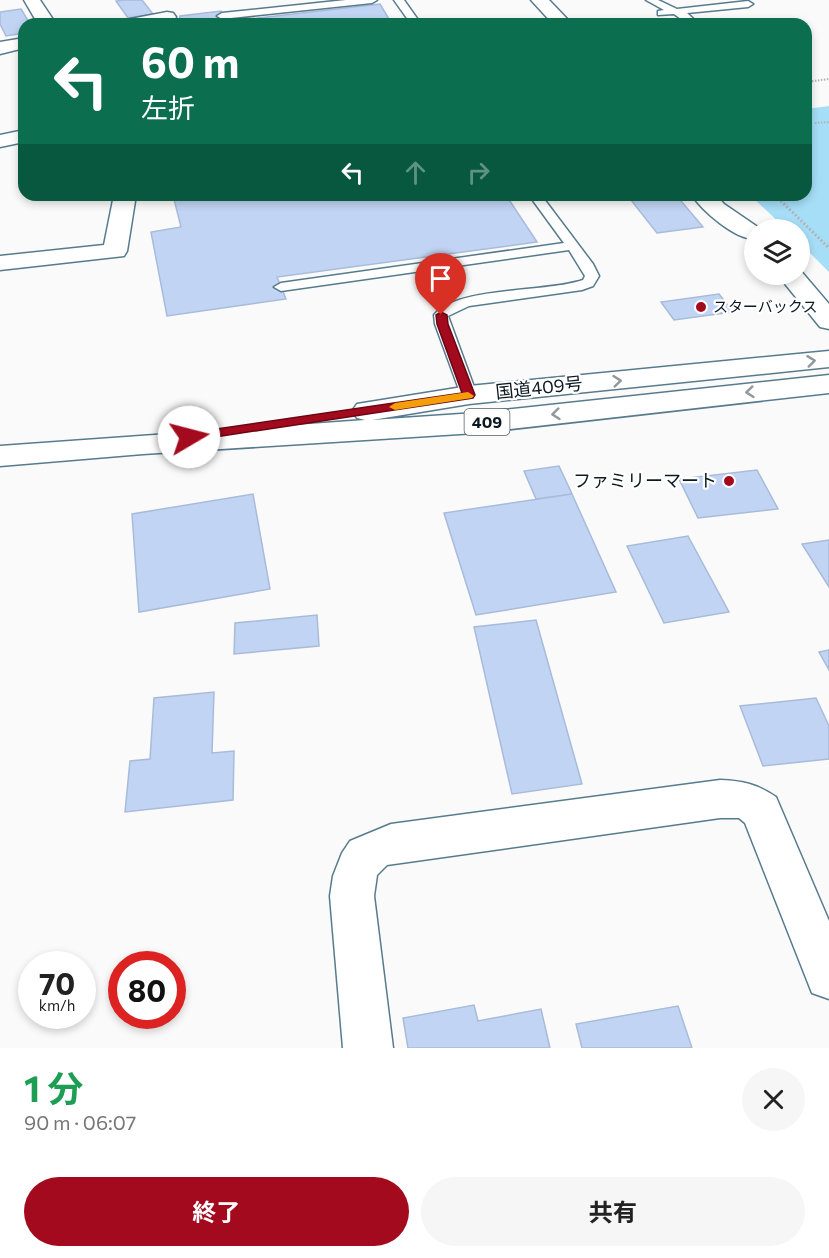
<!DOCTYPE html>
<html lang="ja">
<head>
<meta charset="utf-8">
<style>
	:root { --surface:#fff; --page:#f6f6f6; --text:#222; --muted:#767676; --accent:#a40a1e }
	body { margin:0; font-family:Commissioner,"Noto Sans JP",sans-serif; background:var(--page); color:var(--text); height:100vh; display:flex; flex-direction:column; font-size:22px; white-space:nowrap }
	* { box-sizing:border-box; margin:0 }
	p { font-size:20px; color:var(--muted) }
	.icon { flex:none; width:33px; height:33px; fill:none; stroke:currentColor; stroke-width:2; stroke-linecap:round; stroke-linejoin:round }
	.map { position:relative; height:1048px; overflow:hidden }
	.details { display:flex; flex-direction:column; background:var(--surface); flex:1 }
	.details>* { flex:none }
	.top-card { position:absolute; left:18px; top:18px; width:794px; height:183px; border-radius:18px; box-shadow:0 3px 9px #0003; background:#0b6e4f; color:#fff; overflow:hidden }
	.controls { position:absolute; left:744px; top:219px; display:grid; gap:12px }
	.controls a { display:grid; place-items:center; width:66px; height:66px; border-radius:50%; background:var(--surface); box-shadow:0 3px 9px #0003; font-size:30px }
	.speed { position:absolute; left:18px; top:951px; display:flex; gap:12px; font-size:30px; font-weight:700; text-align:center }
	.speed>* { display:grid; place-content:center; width:78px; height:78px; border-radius:50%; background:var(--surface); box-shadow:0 3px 9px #0003; line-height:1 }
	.speed small { font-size:15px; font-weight:400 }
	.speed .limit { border:9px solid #d22; background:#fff; color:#111 }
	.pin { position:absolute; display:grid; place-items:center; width:51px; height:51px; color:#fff; margin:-62px -26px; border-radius:50% 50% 50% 0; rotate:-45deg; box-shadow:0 0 6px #0007 }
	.pin .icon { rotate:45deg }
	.me { position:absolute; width:66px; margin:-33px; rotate:82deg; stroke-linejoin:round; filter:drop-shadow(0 0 4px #0008) }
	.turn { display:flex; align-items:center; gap:21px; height:126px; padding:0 24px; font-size:27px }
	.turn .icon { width:78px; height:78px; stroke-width:2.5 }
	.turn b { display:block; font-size:42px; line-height:51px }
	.lanes { display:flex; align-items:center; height:57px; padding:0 24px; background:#0003; justify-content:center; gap:30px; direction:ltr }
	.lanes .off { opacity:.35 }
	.round { display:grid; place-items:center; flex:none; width:63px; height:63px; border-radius:32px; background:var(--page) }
	.overview { display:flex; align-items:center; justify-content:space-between; height:102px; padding:0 24px }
	h1 { font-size:36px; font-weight:700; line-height:45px; color:#1e9e55 }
	.button { display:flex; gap:12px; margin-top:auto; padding:12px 24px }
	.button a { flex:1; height:69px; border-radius:36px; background:var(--accent); color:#fff; font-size:24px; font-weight:700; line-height:69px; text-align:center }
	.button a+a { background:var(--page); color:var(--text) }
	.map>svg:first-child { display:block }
</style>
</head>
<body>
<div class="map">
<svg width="829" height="1048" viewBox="0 0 829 1048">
	<rect width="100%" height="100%" fill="#fafafa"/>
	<path fill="#a6def8" d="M829,106V272L800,243V230L786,229L750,195H806V109Z"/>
	<path fill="#c1d4f3" stroke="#a8bbda" stroke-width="1.5" d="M125,0H142L153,14L128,18L116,1Z
		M380,4L392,24H179L180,16L221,11L224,22Z
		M21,9L30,24H24V33L6,36L0,24V12Z
		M173,195H506L537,242L277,277L286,299L167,316L151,232L181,227Z
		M627,195H676L703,227L657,233Z
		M719,294L733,312L674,320L661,302Z
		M559,466L572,494L536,499L524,471Z
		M757,470L778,509L698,518L679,479Z
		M253,494L270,589L139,612L132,514Z
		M572,494L616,592L476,615L444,513Z
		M688,536L729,612L664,623L627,546Z
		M829,540V587L802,544Z
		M317,615L319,646L234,654L235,623Z
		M536,620L582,784L512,794L474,627Z
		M829,650V670L819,652Z
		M214,692L212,753L234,751L233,800L125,812L130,761L150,759L154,698Z
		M816,698L829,726V759L763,766L740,706Z
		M474,1005L478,1021L541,1009L550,1048H408L403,1018Z
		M678,1006L692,1048H582L576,1024Z"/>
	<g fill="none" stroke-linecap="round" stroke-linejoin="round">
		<g stroke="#577b8c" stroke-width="3">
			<path id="service" d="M346,0H377L372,3L222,19L217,16L222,13Z
				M394,0H404L421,24H411Z
				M646,0H658L677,9L748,1L753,4L748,7L687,13L699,24H688L674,14L658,15V11L664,10Z
				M529,195H541L593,264L599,276L593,286L582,290L469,306L448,316L477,395L475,399H463L461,395L435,324L434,315C457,286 546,293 583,280L585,276L569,250L281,291L274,287L281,283L564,243Z"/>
		</g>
		<g stroke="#577b8c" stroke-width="3">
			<path id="minor" d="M24,0H40L56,24H38Z
				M167,12L173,13L176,17L173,21L158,24H122L125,20Z
				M24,38V48L0,54V42Z
				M24,130V142L0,147V135Z
				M114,195H136L127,251L124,256L0,270V256L104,245Z
				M720,780C743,781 757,784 776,797L829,921V999L812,993L745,823L739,818H720L387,865L377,875L374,896L393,1048H343L330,896L333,876L342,853L350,841L391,824Z"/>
		</g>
		<g stroke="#577b8c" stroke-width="3">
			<path id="tertiary" d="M531,0H549L572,24H553Z
				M692,195H716L724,204L762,230H754V239C735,239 702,211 692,195Z
				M800,270L829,304V329L820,327L777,274H800Z"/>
		</g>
		<g stroke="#577b8c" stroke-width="3">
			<path id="trunk" d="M829,351V367L469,404L372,420L476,413L829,375V393L476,433L143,454L0,466V446L365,420L357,418L352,411L357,404L469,386Z"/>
		</g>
		<path stroke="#b0b5b7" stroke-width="2" stroke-dasharray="1.5 1.5" stroke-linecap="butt" d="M806,82L829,79
			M815,123L829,122"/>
		<path stroke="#b0b5b7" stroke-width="3" stroke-dasharray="2 2" stroke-linecap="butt" d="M775,195L829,248"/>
		<use href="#service" fill="#fff" fill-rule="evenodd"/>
		<use href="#minor" fill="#fff" fill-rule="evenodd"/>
		<use href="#tertiary" fill="#fff" fill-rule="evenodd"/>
		<use href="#trunk" fill="#fff" fill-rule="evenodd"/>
	</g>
	<defs><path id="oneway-chevron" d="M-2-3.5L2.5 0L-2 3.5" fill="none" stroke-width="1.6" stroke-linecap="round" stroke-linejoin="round" transform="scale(1.5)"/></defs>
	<g stroke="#91989b">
		<use href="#oneway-chevron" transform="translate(811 361) rotate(-7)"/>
		<use href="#oneway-chevron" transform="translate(617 381) rotate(-6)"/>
		<use href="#oneway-chevron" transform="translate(750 392) rotate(174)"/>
		<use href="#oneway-chevron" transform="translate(556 414) rotate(174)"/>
	</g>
	<path fill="#a40a1e" stroke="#6b0614" stroke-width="1.5" d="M441,312L447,315L448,324L475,395L473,398L189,441L183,437L189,433L462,393L437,324L436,315Z"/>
	<path fill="#f59e0b" d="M468,392L474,396L472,398L395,410L389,407L395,403Z"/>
	<g fill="#a40a1e" stroke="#fff" stroke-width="2">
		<circle cx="701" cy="307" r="6"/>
		<circle cx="729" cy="481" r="6"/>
	</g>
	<g text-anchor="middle" stroke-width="4.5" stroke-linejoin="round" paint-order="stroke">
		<g font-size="15" fill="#0b1a20" stroke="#fff" text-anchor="start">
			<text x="713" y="312">スターバックス</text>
		</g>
		<rect fill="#fff" stroke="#545f63" stroke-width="1.5" x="464.5" y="409" width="45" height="26" rx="4.5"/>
		<g font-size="16" font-weight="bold" fill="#0b1a20">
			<text x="487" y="428">409</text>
		</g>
		<g font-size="18" fill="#0b1a20" stroke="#fff">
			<text transform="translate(539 388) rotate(-6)" y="6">国道409号</text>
		</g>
		<g font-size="18" fill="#0b1a20" stroke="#fff" text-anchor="end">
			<text x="717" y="487">ファミリーマート</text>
		</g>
	</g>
</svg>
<div class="controls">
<a><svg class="icon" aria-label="layers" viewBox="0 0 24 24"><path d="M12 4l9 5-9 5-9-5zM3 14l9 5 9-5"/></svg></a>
</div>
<div class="speed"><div>70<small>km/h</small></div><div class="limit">80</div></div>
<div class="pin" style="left:441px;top:315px;background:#d93025"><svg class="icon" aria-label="arrive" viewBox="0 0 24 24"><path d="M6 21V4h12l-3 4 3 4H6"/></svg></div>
<svg class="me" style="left:189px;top:437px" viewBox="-20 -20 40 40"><circle r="19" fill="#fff"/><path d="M0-13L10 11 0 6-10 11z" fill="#a40a1e"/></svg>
<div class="top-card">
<div class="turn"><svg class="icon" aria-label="left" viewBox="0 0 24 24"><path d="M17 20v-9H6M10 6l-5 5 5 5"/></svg><div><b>60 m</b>左折</div></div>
<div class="lanes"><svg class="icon" aria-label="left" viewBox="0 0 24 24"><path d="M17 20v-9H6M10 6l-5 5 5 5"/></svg><svg class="icon off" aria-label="ahead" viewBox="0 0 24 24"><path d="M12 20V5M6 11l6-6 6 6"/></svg><svg class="icon off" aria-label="right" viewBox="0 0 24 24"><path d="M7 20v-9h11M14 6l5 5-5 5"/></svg></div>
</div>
</div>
<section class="details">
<div class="overview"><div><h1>1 分</h1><p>90 m · 06:07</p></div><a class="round"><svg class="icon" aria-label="close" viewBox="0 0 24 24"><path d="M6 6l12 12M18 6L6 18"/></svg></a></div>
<div class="button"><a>終了</a><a>共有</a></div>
</section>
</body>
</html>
